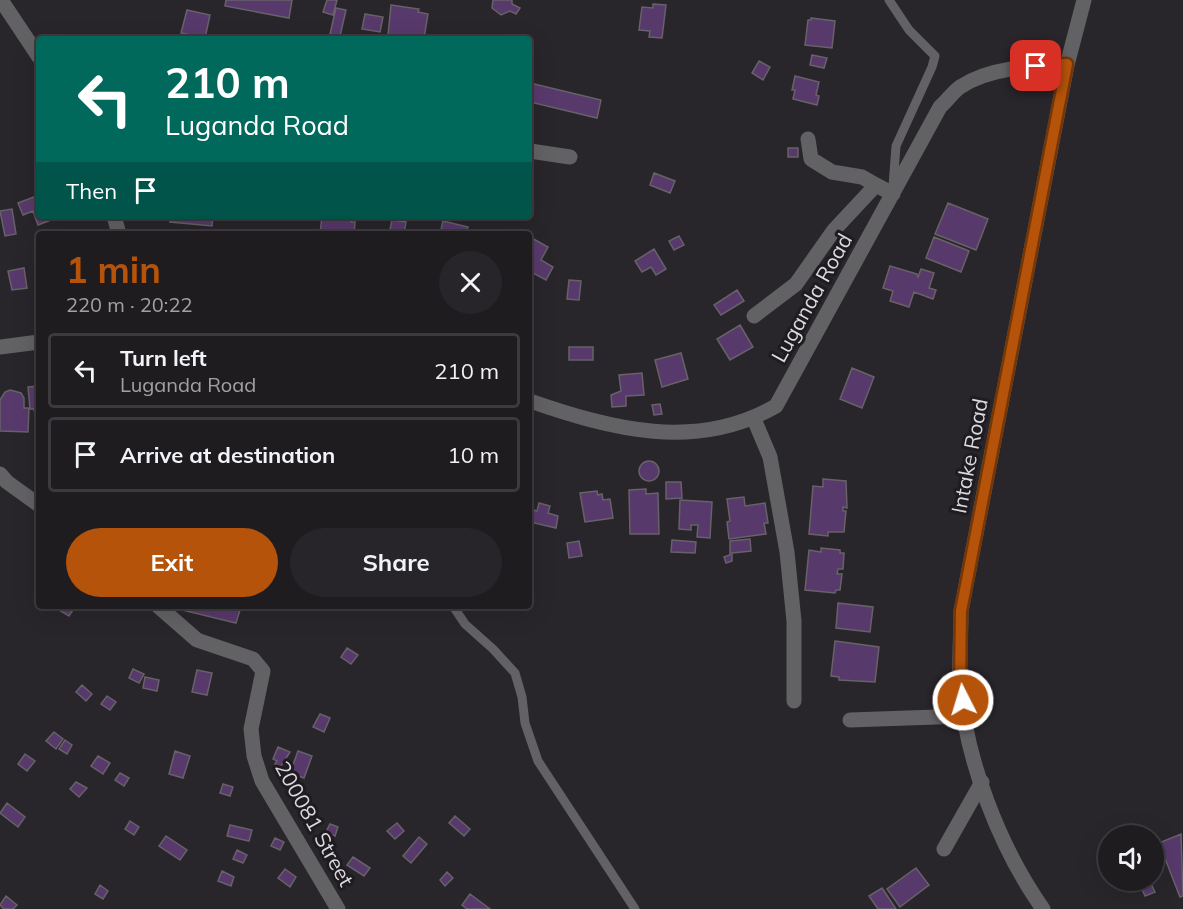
<!DOCTYPE html>
<html lang="en">
<head>
<meta charset="utf-8">
<style>
	:root { --surface:#1f1c20; --page:#272529; --text:#f1f3f6; --muted:#a1a1a5; --line:#3c3a3e; --accent:#b45309 }
	body { margin:0; font-family:Mulish,sans-serif; background:var(--page); color:var(--text); height:100vh; display:flex; flex-direction:column; font-size:22px; white-space:nowrap }
	* { box-sizing:border-box; margin:0 }
	p { font-size:20px; color:var(--muted) }
	.icon { flex:none; width:33px; height:33px; fill:none; stroke:currentColor; stroke-width:2; stroke-linecap:round; stroke-linejoin:round }
	.map { position:relative; flex:1; overflow:hidden }
	.panel { position:absolute; left:36px; top:231px; width:496px; height:378px; display:flex; flex-direction:column; background:var(--surface); border-radius:6px; box-shadow:0 6px 24px #0002,0 0 0 2px var(--line) }
	.panel>* { flex:none }
	.guide { position:absolute; left:36px; top:36px; width:496px; height:183px; border-radius:6px; box-shadow:0 6px 24px #0002,0 0 0 2px var(--line); background:#00695c; color:#fff; overflow:hidden }
	.controls { position:absolute; left:1098px; top:825px; display:grid; gap:12px }
	.controls a { display:grid; place-items:center; width:66px; height:66px; border-radius:50%; background:var(--surface); box-shadow:0 6px 24px #0002,0 0 0 2px var(--line); font-size:30px }
	.pin { position:absolute; display:grid; place-items:center; width:51px; height:51px; color:#fff; margin:-26px; border-radius:12px; box-shadow:0 3px 9px #0006 }
	.me { position:absolute; width:66px; margin:-33px; rotate:355deg; stroke-linejoin:round; filter:drop-shadow(0 0 4px #0008) }
	.turn { display:flex; align-items:center; gap:21px; height:126px; padding:0 30px; font-size:27px }
	.turn .icon { width:78px; height:78px; stroke-width:2.5 }
	.turn b { display:block; font-size:42px; line-height:51px }
	.then { display:flex; align-items:center; height:57px; padding:0 30px; background:#0003; gap:12px; font-size:22px }
	.round { display:grid; place-items:center; flex:none; width:63px; height:63px; border-radius:32px; background:var(--page) }
	.headline { display:flex; align-items:center; justify-content:space-between; height:102px; padding:0 30px }
	h1 { font-size:36px; font-weight:700; line-height:45px; color:var(--accent) }
	.action { display:flex; gap:12px; margin-top:auto; padding:12px 30px }
	.action a { flex:1; height:69px; border-radius:36px; background:var(--accent); color:#fff; font-size:24px; font-weight:700; line-height:69px; text-align:center }
	.action a+a { background:var(--page); color:var(--text) }
	ul { padding:0; list-style:none }
	li { display:flex; align-items:center; gap:18px; height:75px; margin:0 12px 9px; padding:0 18px; border:3px solid var(--line); border-radius:6px }
	li div { flex:1 }
	li b { display:block; font-size:22px }
	li em { font-style:normal }
	.map>svg:first-child { display:block }
</style>
</head>
<body>
<div class="map">
<svg width="1183" height="909" viewBox="0 0 1183 909">
	<rect width="100%" height="100%" fill="#29262b"/>
	<path fill="#58396c" stroke="#666268" stroke-width="1.5" d="M226,0H292L289,18L225,6Z
		M327,0H337L333,15L323,12Z
		M493,0H512V4L520,8L516,14L510,11L501,15L492,8Z
		M653,4L666,5L662,38L649,37L650,31L639,30L642,7L653,8Z
		M391,5L419,9L418,12L428,14L424,38L388,35Z
		M336,8L346,10L340,36L330,34Z
		M187,10L210,15L205,38L181,33Z
		M365,14L383,17L380,32L362,29Z
		M811,18L835,21L832,48L805,45L808,20H811Z
		M812,55L827,58L824,68L810,65Z
		M759,61L770,67L763,80L752,73Z
		M795,76L819,82L816,95L819,96L817,105L793,99L795,90H792Z
		M530,83L601,100L597,118L530,102Z
		M788,148H798V157H788Z
		M654,173L675,181L670,193L650,185Z
		M39,195V216L59,217L38,225L33,211L23,215L18,203Z
		M948,203L988,219L976,250L935,234Z
		M12,209L16,234L5,236L0,211Z
		M171,216H213L212,226L170,222Z
		M322,216H352L351,222H355L354,234H320Z
		M392,220L406,222L404,234H389Z
		M443,221L468,227L466,232L474,234H440Z
		M679,236L684,245L674,250L669,241Z
		M530,237L548,247L541,260L553,267L546,280L533,273L530,279Z
		M934,237L969,251L961,272L926,258Z
		M654,249L666,269L656,275L651,267L642,272L635,261Z
		M890,266L917,274L918,277L921,269L934,273L929,288L936,290L933,299L914,292L909,307L890,301L893,291L883,288Z
		M24,268L27,288L12,290L8,271Z
		M569,280L581,281L579,300L567,299Z
		M737,290L744,301L721,315L714,305Z
		M740,325L753,347L730,360L717,339Z
		M569,347H593V360H569Z
		M681,353L688,379L662,387L655,360Z
		M852,368L874,377L862,408L840,399Z
		M642,373L644,395L626,396V406L612,407L611,395L621,391L619,375Z
		M39,386V435L34,409H30L28,387Z
		M10,390L21,393L24,398V408H29L28,432L0,431V400L5,392Z
		M660,404L662,414L654,415L652,405Z
		M639 471a10 10 0 1 1 20 0a10 10 0 1 1-20 0Z
		M823,479L846,481L847,508L843,507V511H846L844,532H828V536L809,534L813,486L823,487Z
		M666,482H681L682,498L666,499Z
		M646,489V494L658,493L659,534H630L629,490Z
		M597,491L598,495L602,494L603,500L610,499L613,518L585,522L580,493Z
		M744,497L745,506L765,503L768,523H764L766,534L729,539L727,522L730,521L727,499Z
		M680,500L712,502L710,538L697,537L698,525H691V530L679,529Z
		M539,503L550,506L548,513L558,516L556,528L530,522V509L537,511Z
		M750,539L751,551L732,553V561L726,563L724,557L730,555V541Z
		M672,540L696,542L695,553L671,552Z
		M579,541L582,556L569,558L567,543Z
		M821,548L840,550V553H844L843,569H838L837,574H842L840,590H836L835,593L805,590L809,550L821,552Z
		M838,603L873,607L870,632L836,628Z
		M62,606H73L75,607L69,616L59,610Z
		M175,606H224L240,610L236,623L174,608Z
		M835,641L879,647L875,682L839,680V677L831,676Z
		M347,648L358,655L351,664L341,657Z
		M133,669L144,674L139,683L129,678Z
		M197,670L212,673L207,695L192,692Z
		M145,677L159,680L157,691L143,688Z
		M82,685L92,694L86,701L76,692Z
		M107,696L116,702L110,710L101,704Z
		M320,714L330,718L324,732L313,727Z
		M54,732L63,739L56,749L46,741Z
		M65,740L72,745L67,754L59,749Z
		M278,747L290,752L281,766L275,764L277,761L273,759Z
		M175,751L190,756L183,778L169,774Z
		M298,751L312,756L304,778L290,773Z
		M25,754L35,761L27,771L18,764Z
		M98,756L110,763L103,774L91,766Z
		M120,773L129,778L124,786L115,780Z
		M76,782L87,788L79,797L70,789Z
		M223,784L233,787L230,796L220,793Z
		M7,803L25,817L18,827L0,813Z
		M455,816L470,829L464,836L449,823Z
		M130,821L139,827L134,835L125,829Z
		M397,823L404,831L395,839L387,831Z
		M330,824L338,827L335,836L326,832Z
		M230,825L252,830L249,841L227,836Z
		M1181,834L1183,896L1180,897L1159,843Z
		M166,836L187,850L180,860L159,846Z
		M419,837L427,844L411,863L403,856Z
		M275,838L284,842L280,850L271,846Z
		M237,850L247,855L243,863L233,859Z
		M353,857L370,868L364,876L347,865Z
		M916,868L929,885L900,907L887,889Z
		M285,869L296,877L290,887L278,878Z
		M222,871L234,877L231,886L218,881Z
		M447,872L453,878L445,886L440,880Z
		M1138,880H1149L1155,892L1145,896Z
		M100,885L108,891L103,899L95,894Z
		M882,888L896,909H878L869,896Z
		M470,894L490,909H467L462,905Z
		M6,896L17,905L13,909H4L0,905Z"/>
	<g fill="none" stroke-linecap="round" stroke-linejoin="round">
		<path stroke="#626164" stroke-width="9" d="M889,0L909,30L935,56L932,67L896,146L893,186
			M453,606L465,624L493,649L515,673L522,697L525,723L538,761L635,909"/>
		<path stroke="#626164" stroke-width="15" d="M1,0L39,57
			M808,139L811,159L832,172L862,177L876,185
			M530,151L570,157
			M114,216L119,234
			M754,316L796,284L834,230L876,185L893,194
			M0,347L39,342
			M530,401C611,429 696,452 776,406L940,107C947,101 953,92 960,87C991,67 1032,66 1067,65
			M754,419L770,457L787,552L794,621V701
			M0,474L7,482L39,505
			M158,606L197,640L253,659L263,671L251,729L254,756L262,781L338,909
			M850,720L965,716
			M944,849L982,782"/>
		<path stroke="#626164" stroke-width="15" d="M1043,909C1000,848 965,759 960,684C959,660 961,635 961,611L1067,65L1084,0"/>
	</g>
	<g fill="none" stroke-linecap="round" stroke-linejoin="round">
		<g stroke="#753606" stroke-width="15">
			<path id="route" d="M963,700L960,685L961,611L1067,64L1036,66"/>
		</g>
		<use href="#route" stroke="#b45309" stroke-width="10"/>
	</g>
	<g text-anchor="middle" stroke-width="6" stroke-linejoin="round" paint-order="stroke">
		<g font-size="21" fill="#dbd9dd" stroke="#1f1c21">
			<text transform="translate(812 298) rotate(-61)" y="7">Luganda Road</text>
			<text transform="translate(970 456) rotate(-79)" y="7">Intake Road</text>
			<text transform="translate(314 824) rotate(61)" y="7">200081 Street</text>
		</g>
	</g>
</svg>
<div class="controls">
<a><svg class="icon" aria-label="sound" viewBox="0 0 24 24"><path d="M4 9h4l5-4v14l-5-4H4zM17 9q2 3 0 6"/></svg></a>
</div>
<div class="pin" style="left:1036px;top:66px;background:#d93025"><svg class="icon" aria-label="arrive" viewBox="0 0 24 24"><path d="M6 21V4h12l-3 4 3 4H6"/></svg></div>
<svg class="me" style="left:963px;top:700px" viewBox="-20 -20 40 40"><circle r="17" fill="#b45309" stroke="#fff" stroke-width="3"/><path d="M0-11L8 9 0 5-8 9z" fill="#fff"/></svg>
<div class="guide">
<div class="turn"><svg class="icon" aria-label="left" viewBox="0 0 24 24"><path d="M17 20v-9H6M10 6l-5 5 5 5"/></svg><div><b>210 m</b>Luganda Road</div></div>
<div class="then">Then<svg class="icon" aria-label="arrive" viewBox="0 0 24 24"><path d="M6 21V4h12l-3 4 3 4H6"/></svg></div>
</div>
<section class="panel">
<div class="headline"><div><h1>1 min</h1><p>220 m · 20:22</p></div><a class="round"><svg class="icon" aria-label="close" viewBox="0 0 24 24"><path d="M6 6l12 12M18 6L6 18"/></svg></a></div>
<ul>
<li><svg class="icon" aria-label="left" viewBox="0 0 24 24"><path d="M17 20v-9H6M10 6l-5 5 5 5"/></svg><div><b>Turn left</b><p>Luganda Road</p></div><em>210 m</em></li>
<li><svg class="icon" aria-label="arrive" viewBox="0 0 24 24"><path d="M6 21V4h12l-3 4 3 4H6"/></svg><div><b>Arrive at destination</b></div><em>10 m</em></li>
</ul>
<div class="action"><a>Exit</a><a>Share</a></div>
</section>
</div>
</body>
</html>
